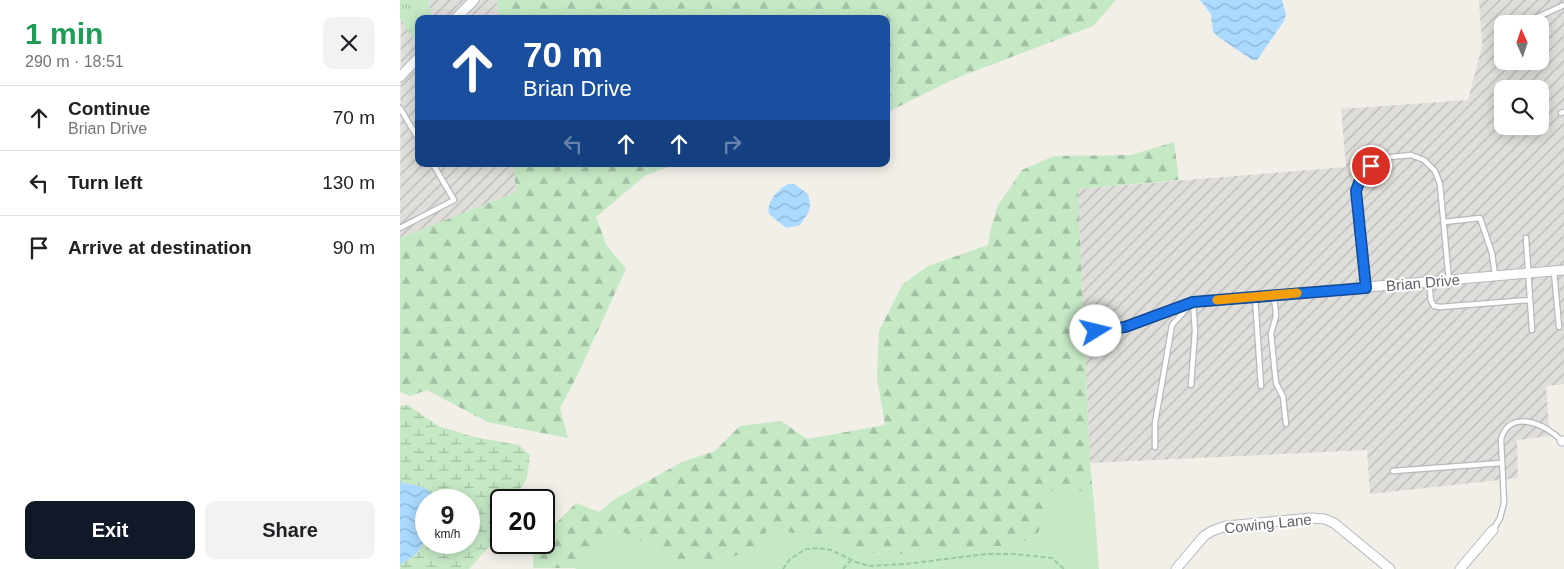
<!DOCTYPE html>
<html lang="en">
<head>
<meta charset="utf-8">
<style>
	:root { --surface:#fff; --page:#f2f2f2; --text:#202124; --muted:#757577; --line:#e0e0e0; --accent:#111827 }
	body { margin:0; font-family:Arial,sans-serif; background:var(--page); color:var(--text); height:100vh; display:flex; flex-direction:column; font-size:19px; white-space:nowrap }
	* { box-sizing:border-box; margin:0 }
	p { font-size:16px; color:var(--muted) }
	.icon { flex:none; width:28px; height:28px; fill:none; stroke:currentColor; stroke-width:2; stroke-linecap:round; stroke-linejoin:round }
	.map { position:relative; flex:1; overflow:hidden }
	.panel { display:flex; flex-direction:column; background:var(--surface); width:400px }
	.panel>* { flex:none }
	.banner { position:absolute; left:15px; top:15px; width:475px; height:152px; border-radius:10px; box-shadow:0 2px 12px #0003; background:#1a4fa0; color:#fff; overflow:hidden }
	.needle { width:32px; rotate:357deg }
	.controls { position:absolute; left:1094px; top:15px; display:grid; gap:10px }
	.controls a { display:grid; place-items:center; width:55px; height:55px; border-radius:10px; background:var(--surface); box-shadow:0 2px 12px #0003; font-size:25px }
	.speed { position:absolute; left:15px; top:489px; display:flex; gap:10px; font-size:25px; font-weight:700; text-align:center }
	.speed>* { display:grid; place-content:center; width:65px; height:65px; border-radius:50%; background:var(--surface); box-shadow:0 2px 12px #0003; line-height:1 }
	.speed small { font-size:12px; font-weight:400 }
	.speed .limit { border:2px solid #111; border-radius:8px; background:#fff; color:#111 }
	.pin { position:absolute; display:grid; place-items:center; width:42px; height:42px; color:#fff; margin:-21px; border:2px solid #fff; border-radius:50%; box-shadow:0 1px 5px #0007 }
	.me { position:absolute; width:55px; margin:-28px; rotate:81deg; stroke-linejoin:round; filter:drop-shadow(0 0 4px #0008) }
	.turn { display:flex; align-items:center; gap:18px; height:105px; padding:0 25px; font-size:22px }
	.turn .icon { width:65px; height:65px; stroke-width:2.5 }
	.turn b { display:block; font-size:35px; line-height:42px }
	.lanes { display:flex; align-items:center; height:48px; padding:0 25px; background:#0003; justify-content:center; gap:25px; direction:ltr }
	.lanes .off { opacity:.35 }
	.round { display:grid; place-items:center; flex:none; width:52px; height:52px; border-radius:10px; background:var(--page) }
	.overview { display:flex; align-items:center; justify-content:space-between; height:85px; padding:0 25px }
	h1 { font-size:30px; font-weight:800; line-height:38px; color:#1e9e55 }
	.primary-button { display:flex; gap:10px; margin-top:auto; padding:10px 25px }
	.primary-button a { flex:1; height:58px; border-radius:10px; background:var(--accent); color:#fff; font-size:20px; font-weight:800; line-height:58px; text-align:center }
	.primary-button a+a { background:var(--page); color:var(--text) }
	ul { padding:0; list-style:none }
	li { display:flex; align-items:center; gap:15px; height:65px; padding:0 25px; border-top:1px solid var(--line) }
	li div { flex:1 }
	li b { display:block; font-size:19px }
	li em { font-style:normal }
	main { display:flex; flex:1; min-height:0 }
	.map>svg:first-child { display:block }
</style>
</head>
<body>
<main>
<section class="panel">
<div class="overview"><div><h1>1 min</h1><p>290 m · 18:51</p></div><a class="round"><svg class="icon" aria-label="close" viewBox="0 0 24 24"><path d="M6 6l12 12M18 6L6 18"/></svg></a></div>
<ul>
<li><svg class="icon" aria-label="ahead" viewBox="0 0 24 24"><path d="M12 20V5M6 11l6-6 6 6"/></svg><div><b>Continue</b><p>Brian Drive</p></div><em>70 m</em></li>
<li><svg class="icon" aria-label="left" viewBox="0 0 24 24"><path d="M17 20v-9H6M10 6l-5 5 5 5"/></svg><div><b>Turn left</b></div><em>130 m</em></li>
<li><svg class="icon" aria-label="arrive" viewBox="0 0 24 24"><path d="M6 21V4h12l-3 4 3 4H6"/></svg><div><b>Arrive at destination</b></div><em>90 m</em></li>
</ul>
<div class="primary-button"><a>Exit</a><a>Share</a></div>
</section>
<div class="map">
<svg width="1164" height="569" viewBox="0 0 1164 569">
	<defs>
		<pattern id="industrial-furrows" width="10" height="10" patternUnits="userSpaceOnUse" patternTransform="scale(1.25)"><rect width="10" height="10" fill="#e0deda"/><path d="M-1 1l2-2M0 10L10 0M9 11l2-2" fill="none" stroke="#b9b8b5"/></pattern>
		<pattern id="grass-tufts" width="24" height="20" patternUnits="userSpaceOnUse" patternTransform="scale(1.25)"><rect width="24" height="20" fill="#c5e8c5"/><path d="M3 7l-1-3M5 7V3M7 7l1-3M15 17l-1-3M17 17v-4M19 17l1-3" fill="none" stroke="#a3c0a4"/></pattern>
		<pattern id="forest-firs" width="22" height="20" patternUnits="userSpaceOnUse" patternTransform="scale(1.25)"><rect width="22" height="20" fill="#c5e8c5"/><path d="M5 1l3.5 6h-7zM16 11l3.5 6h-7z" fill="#a3c0a4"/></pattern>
		<pattern id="wetland-marsh" width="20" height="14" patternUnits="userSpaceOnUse" patternTransform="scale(1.25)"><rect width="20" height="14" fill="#c5e8c5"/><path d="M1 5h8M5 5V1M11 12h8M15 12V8" fill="none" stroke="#a3c0a4"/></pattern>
		<pattern id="water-waves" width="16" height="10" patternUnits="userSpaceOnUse" patternTransform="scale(1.25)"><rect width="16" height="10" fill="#aadaff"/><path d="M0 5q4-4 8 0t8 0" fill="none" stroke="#8eb4d2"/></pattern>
	</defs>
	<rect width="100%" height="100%" fill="#f1efe8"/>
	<path fill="url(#industrial-furrows)" fill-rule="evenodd" d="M28,0H97L99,19H32Z
		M1079,0H1164V384L1146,386L1150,436L1117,440L1118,478L970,494L967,450L690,463L678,189L946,167L941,109L1068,100L1082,46ZM1102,24H1140V61H1102ZM1102,89H1140V126H1102Z
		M1,19L19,48V164H113L116,192L0,238Z"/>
	<path fill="url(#grass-tufts)" d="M0,0H28L32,19H19V48L0,18Z"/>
	<path fill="url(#forest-firs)" d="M97,0H716L693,26L554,79L486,113V19H99Z
		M774,142L779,180L678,189L690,463L694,503L686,494L647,496L639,532L628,540L614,545L489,555L466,552L443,538L365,568H133L134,545L136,543L144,542V535L176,503L199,512L215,499L282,462L315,451L340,426L381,421L407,439L485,425L477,378L479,331L502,285L528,266L588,245L590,232L597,207L622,170L654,156L731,155Z
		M113,164H276L246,175L196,217L207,246L226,269L178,374L160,408L168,438L87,422L27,390L10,396L0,392V238L116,192Z"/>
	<path fill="url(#wetland-marsh)" d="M8,405L38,426L74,437L119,445L130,455L127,478L114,500H101V524L89,547L69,569H0V565L16,554L26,540V542H69V500H40L24,487L3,483L0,480V406Z"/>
	<path fill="#c5e8c5" d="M672,487L686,494L694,503L699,569H175L215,528L285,563L323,560L360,547L367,530L444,538L466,552L489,555L614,545L628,540L639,532L647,496L655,488Z"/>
	<path fill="url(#water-waves)" d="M800,0H882L886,15L884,21L857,60H852C839,50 825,43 813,32L811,14Z
		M388,184H394L408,194C412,210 410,211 400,225L386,228L369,214C366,202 377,190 388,184Z
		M0,480L3,483L24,487L40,500H26V540L16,554L0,565Z"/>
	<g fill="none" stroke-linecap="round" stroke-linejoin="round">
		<g stroke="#b5b8bc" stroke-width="7">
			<path id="lane" d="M1123,24L1164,5
				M0,108L19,140
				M1161,113L1164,112
				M1044,222L1080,218L1092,253L1095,276
				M0,228L54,200L33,164
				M1126,238L1132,330
				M1154,271L1159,327
				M1029,282L1031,301L1034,306L1040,307L1130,300
				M967,288L956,191L961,177L981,158L1011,155L1024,160L1035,171L1040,184L1049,281
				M874,295L876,316L871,334L876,383L883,397L886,424
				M855,297L861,386
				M697,331L725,327L792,303
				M791,385L795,331L793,302
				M755,447V423L772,325L793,302
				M993,471L1101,463
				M1093,530L1100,518L1104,503L1101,439C1110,408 1146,424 1162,441"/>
		</g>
		<g stroke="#b5b8bc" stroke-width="11">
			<path id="street" d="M55,19L74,0
				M0,77L19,57
				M793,302L1164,270
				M1162,441H1164
				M776,569L804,536L812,531L826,526L911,518L925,519L934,523L990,569
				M1060,569L1093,530"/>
		</g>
		<path stroke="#9cc7a9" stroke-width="2" stroke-dasharray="5 2.5" stroke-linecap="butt" d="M383,569L390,559L406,549L418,548L431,550L456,562L469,566L506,564L586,554H615L652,558L664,569
			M443,569L451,560"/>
		<use href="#lane" stroke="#fff" stroke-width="4.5"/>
		<use href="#street" stroke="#fff" stroke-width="9"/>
	</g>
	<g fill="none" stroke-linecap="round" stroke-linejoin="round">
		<g stroke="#114b97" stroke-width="12">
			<path id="route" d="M696,331L725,327L793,302L966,288L956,191L961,177L971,166"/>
		</g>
		<use href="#route" stroke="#1a73e8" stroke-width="9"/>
		<path stroke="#f59e0b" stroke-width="9" d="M817,300L897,293"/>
	</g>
	<g text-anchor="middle" stroke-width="4" stroke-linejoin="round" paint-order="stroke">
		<g font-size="15" fill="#5f6368" stroke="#fff">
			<text transform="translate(1023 283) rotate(-5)" y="5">Brian Drive</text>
			<text transform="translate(868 524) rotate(-6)" y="5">Cowing Lane</text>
		</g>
	</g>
</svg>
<div class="controls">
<a><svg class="needle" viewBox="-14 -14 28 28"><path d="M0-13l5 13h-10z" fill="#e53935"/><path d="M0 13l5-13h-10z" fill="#757577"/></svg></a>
<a><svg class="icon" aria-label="search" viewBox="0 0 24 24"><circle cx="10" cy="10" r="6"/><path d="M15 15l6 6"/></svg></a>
</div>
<div class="speed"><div>9<small>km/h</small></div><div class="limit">20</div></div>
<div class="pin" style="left:971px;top:166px;background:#d93025"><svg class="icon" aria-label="arrive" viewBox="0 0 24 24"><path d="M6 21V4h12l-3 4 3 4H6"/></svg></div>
<svg class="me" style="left:696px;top:331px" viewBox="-20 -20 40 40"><circle r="19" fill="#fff"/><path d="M0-13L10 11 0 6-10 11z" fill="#1a73e8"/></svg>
<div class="banner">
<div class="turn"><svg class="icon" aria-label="ahead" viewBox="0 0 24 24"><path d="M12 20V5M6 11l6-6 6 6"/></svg><div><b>70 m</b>Brian Drive</div></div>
<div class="lanes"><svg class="icon off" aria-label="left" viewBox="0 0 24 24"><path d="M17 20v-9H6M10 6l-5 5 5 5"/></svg><svg class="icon" aria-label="ahead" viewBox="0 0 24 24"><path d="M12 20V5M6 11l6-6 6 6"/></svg><svg class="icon" aria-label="ahead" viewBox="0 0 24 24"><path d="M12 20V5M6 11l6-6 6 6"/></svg><svg class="icon off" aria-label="right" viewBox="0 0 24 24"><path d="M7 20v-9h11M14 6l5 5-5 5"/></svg></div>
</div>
</div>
</main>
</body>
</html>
